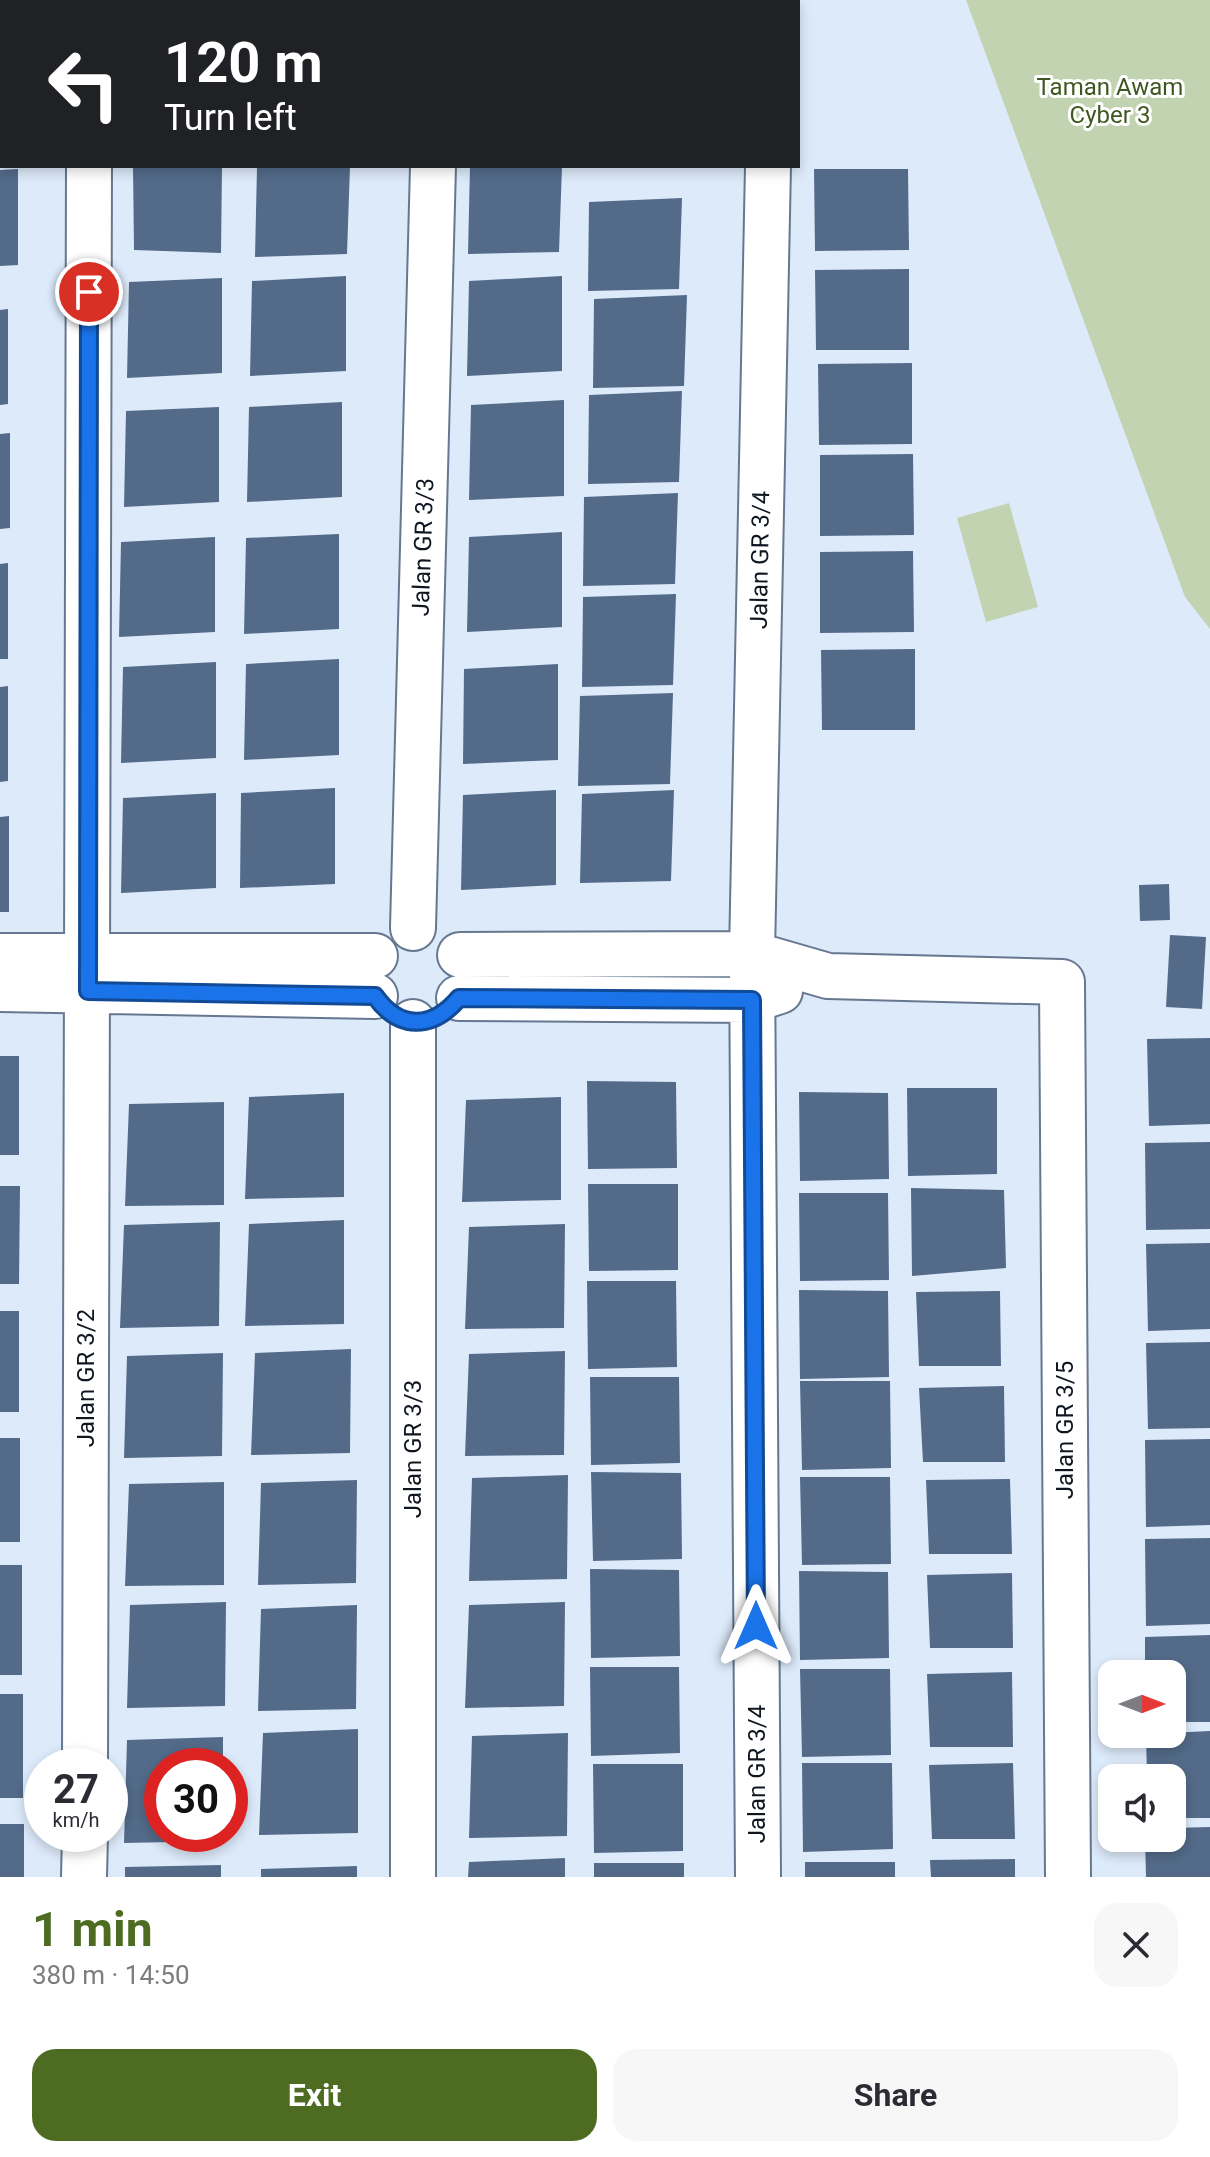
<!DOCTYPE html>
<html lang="en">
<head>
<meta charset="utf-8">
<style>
	:root { --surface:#fff; --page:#f7f7f7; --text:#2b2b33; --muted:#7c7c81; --accent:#4d6c21 }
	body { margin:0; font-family:Roboto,sans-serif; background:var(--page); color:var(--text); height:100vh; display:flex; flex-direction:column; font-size:30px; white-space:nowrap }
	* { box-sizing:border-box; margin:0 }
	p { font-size:26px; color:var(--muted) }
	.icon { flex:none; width:44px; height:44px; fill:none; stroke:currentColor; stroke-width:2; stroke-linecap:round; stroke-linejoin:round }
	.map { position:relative; height:1877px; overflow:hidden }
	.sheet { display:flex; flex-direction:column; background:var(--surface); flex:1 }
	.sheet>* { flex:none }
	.hud { position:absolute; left:0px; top:0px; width:800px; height:168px; box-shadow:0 4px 12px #0003; background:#202124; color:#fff; overflow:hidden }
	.needle { width:52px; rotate:90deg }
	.fabs { position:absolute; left:1098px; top:1660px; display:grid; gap:16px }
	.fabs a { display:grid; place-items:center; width:88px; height:88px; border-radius:16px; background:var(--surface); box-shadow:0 4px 12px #0003; font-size:40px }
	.speed { position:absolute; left:24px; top:1748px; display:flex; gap:16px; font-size:40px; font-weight:700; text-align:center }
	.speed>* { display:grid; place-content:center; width:104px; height:104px; border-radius:50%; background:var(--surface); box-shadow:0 4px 12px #0003; line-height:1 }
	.speed small { font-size:20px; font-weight:400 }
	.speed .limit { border:12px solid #d22; background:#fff; color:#111 }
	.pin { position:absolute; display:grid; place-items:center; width:68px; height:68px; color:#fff; margin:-34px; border:4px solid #fff; border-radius:50%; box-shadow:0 2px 8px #0007 }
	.me { position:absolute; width:88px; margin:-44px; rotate:0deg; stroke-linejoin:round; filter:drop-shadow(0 0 6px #0008) }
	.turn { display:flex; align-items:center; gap:28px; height:168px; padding:0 32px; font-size:36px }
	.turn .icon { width:104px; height:104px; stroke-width:2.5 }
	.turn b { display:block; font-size:56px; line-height:68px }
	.round { display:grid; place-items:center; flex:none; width:84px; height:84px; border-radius:24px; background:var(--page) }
	.headline { display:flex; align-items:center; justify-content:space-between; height:136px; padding:0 32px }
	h1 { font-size:48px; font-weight:700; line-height:60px; color:var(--accent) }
	.cta { display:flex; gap:16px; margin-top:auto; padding:16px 32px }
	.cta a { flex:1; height:92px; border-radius:24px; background:var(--accent); color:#fff; font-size:32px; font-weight:700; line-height:92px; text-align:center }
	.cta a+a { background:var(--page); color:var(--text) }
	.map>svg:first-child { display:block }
</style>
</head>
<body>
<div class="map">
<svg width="1210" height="1877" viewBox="0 0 1210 1877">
	<rect width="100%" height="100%" fill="#ddeafa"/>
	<path fill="#c2d3b1" d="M966,0H1210V629L1185,597Z
		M1009,503L1038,607L986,622L957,518Z"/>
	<path fill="#536b89" d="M133,166H222L221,253L134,250Z
		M350,166L347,254L255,257L257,167Z
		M470,166H562L559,252L468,254Z
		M18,169V265L0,266V170Z
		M814,169H908L909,250L815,251Z
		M682,198L679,289L588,291L589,202Z
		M909,269V350H816L815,270Z
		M346,276V371L250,376L252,281Z
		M562,276V371L467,376L469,281Z
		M222,278V373L127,378L129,282Z
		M687,295L684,386L593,388L594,299Z
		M8,309V404L0,405V310Z
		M912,363V444L819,445L818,364Z
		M682,391L679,482L588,484L589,395Z
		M564,400V496L469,500L471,405Z
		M342,402V497L247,502L249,407Z
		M219,407V502L124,507L126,411Z
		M10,433V528L0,529V434Z
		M913,454L914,535L820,536V455Z
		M678,493L675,584L583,586L584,497Z
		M562,532V627L467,632L469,537Z
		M339,534V629L244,634L246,538Z
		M215,537V632L119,637L121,542Z
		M913,551L914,632L820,633V552Z
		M8,563V659H0V564Z
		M676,594L673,685L582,687L583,597Z
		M915,649V730H822L821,650Z
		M339,659V755L244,760L246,664Z
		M216,662V758L121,763L123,667Z
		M558,664V760L463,764L464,669Z
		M8,686V781L0,782V687Z
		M673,693L670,784L578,786L580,696Z
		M335,788V884L240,888L241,793Z
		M556,790V885L461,890L463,795Z
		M674,790L671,881L580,883L582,794Z
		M216,793V888L121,893L123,798Z
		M9,816V912H0V817Z
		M1169,884L1170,920L1140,921L1139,885Z
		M1170,935L1206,937L1202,1009L1166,1007Z
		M1210,1038V1124L1149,1126L1147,1039Z
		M0,1056H19V1155H0Z
		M587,1081L676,1082L677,1168L588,1169Z
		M907,1088H997V1174L908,1176Z
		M799,1092L888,1093L889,1179L800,1181Z
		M344,1093V1197L245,1199L249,1097Z
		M561,1097V1200L462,1202L466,1100Z
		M224,1102V1205L125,1206L129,1104Z
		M1210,1142V1229L1146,1230L1145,1143Z
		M588,1184H678V1270L589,1271Z
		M0,1186H20L19,1284H0Z
		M911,1188L1004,1190L1006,1268L912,1276Z
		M799,1193H888L889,1280L800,1281Z
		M344,1220V1324L245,1326L249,1224Z
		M220,1222L219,1326L120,1328L124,1225Z
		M565,1224L564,1328L465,1329L469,1227Z
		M1210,1243V1329L1148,1331L1146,1244Z
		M587,1281H676L677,1367L588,1369Z
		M799,1290L888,1291L889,1377L800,1379Z
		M1000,1291L1001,1366H919L916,1292Z
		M0,1311H19V1412H0Z
		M1210,1342V1428L1148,1429L1146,1343Z
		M351,1349L350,1453L251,1455L255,1353Z
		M565,1351L564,1455L465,1456L469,1354Z
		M223,1353L222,1456L124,1458L127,1356Z
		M590,1377H679L680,1463L591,1465Z
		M800,1381H890L891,1468L802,1470Z
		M1004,1386L1005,1462H923L919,1388Z
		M0,1438H20V1542H0Z
		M1210,1439V1525L1146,1527L1145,1440Z
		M591,1472L681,1473L682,1559L593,1561Z
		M568,1475L567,1579L469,1581L472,1478Z
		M800,1477H890L891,1564L802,1565Z
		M1010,1479L1012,1554H929L926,1480Z
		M357,1480L356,1583L258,1585L261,1483Z
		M224,1482V1585L125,1586L129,1484Z
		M1210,1538V1624L1146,1626L1145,1539Z
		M0,1565H22V1675H0Z
		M590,1569L679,1570L680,1656L591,1658Z
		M799,1571L888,1572L889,1658L800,1660Z
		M1012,1573L1013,1648H930L927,1575Z
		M226,1602L225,1706L127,1708L130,1605Z
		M565,1602L564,1706L465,1708L469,1605Z
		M357,1605L356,1709L258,1711L261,1609Z
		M1210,1635V1722H1172V1674H1145V1637Z
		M590,1667H679L680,1753L591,1756Z
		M800,1669H890L891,1755L802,1757Z
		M1012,1672L1013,1747H930L927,1674Z
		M0,1694H23V1798H0Z
		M358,1729V1833L259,1835L263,1733Z
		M1210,1731V1818H1172V1778H1147L1146,1734Z
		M568,1733L567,1836L469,1838L472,1736Z
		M223,1737V1766H162V1834H222V1841L124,1843L127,1740Z
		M802,1763H892L893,1849L803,1852Z
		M1013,1763L1015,1839H932L929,1765Z
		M593,1764H683V1851L594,1853Z
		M0,1824H24V1877H0Z
		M1210,1827V1877H1146L1145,1838H1172V1828Z
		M565,1858V1877H468L469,1862Z
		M1015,1859V1877H931L930,1860Z
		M805,1862H895V1877H805Z
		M594,1863H684V1877H594Z
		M221,1865V1877H125V1867Z
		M357,1866V1877H261V1869Z"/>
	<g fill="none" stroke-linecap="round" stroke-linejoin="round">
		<g stroke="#657890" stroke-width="48">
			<path id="minor" d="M82,0V2
				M425,0V2
				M413,928L433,166
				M460,955L752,954L828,976L1062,982L1068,1877
				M0,956H375
				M0,989L375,996
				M459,998L752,1000L780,991
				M413,1022V1877
				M85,1766L89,166
				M84,1877L85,1834
				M758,1877L752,954L768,166"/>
		</g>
		<use href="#minor" stroke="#fff" stroke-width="44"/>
	</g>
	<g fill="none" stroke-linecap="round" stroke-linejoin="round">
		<g stroke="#114b97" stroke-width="20">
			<path id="route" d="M89,292L88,991L375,996C399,1030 432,1030 459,998L752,1000L756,1626"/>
		</g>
		<use href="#route" stroke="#1a73e8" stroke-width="14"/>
	</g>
	<g text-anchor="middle" stroke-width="6" stroke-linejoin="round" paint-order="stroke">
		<g font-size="24" fill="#3f5720" stroke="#fff">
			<text x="1110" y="95">Taman Awam<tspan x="1110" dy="28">Cyber 3</tspan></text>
		</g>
		<g font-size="24" fill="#0f1620" stroke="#fff">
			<text transform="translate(423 547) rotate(-88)" y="8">Jalan GR 3/3</text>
			<text transform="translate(760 560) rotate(-89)" y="8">Jalan GR 3/4</text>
			<text transform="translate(86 1378) rotate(-90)" y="8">Jalan GR 3/2</text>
			<text transform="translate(1065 1430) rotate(-90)" y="8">Jalan GR 3/5</text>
			<text transform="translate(413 1449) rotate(-90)" y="8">Jalan GR 3/3</text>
			<text transform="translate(757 1774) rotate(-90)" y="8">Jalan GR 3/4</text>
		</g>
	</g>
</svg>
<div class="fabs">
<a><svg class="needle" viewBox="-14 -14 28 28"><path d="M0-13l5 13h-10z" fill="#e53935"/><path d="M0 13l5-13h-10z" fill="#7c7c81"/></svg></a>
<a><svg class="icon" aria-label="sound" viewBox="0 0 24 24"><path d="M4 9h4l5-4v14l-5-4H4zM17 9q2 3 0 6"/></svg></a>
</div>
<div class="speed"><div>27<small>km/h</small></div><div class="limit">30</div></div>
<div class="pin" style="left:89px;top:292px;background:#d93025"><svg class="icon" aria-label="arrive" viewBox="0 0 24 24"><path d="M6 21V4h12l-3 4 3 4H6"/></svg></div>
<svg class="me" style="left:756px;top:1626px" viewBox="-20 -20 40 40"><path d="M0-17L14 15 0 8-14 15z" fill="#1a73e8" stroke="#fff" stroke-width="4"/></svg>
<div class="hud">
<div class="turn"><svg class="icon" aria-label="left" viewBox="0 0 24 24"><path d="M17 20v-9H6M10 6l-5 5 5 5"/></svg><div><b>120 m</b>Turn left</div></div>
</div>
</div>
<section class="sheet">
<div class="headline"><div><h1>1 min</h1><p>380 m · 14:50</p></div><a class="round"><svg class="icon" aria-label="close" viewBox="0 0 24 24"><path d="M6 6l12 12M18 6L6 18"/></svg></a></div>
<div class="cta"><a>Exit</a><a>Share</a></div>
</section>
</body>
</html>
